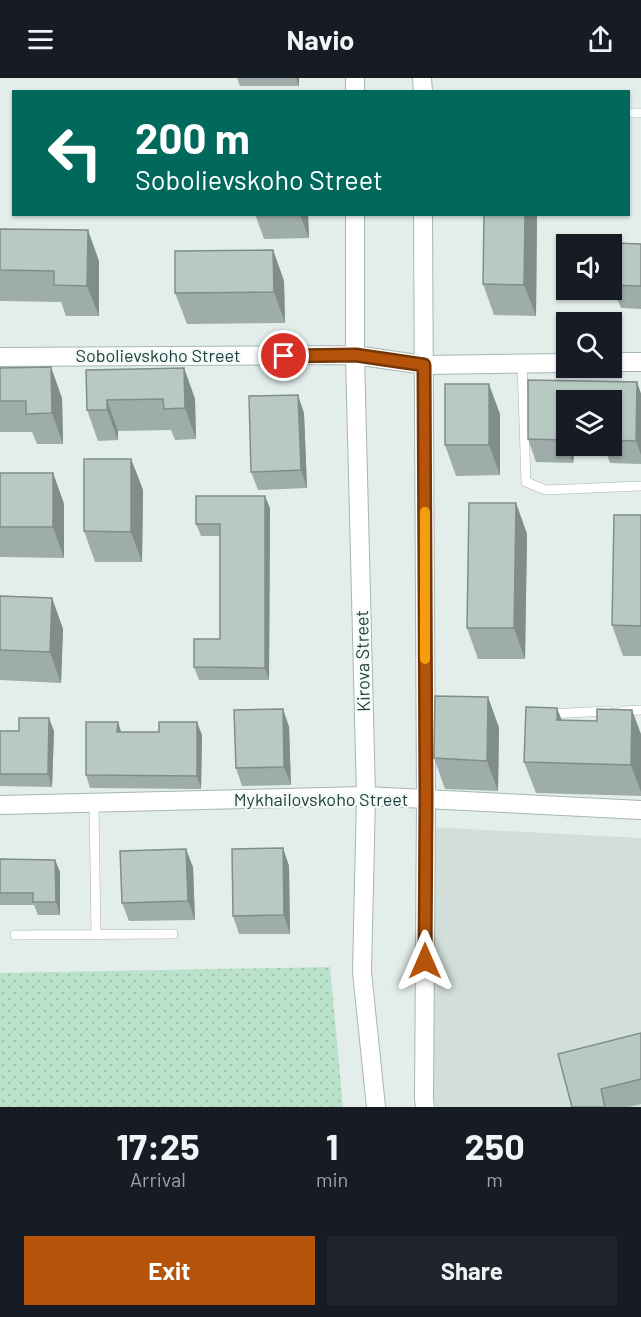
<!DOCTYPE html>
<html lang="en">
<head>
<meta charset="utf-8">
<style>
	:root { --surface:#171b24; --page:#20242c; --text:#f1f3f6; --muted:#9ea1a6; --accent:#b45309 }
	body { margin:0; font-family:Barlow,sans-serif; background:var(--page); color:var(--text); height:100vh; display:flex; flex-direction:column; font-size:22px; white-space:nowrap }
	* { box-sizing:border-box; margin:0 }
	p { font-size:20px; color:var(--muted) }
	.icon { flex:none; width:33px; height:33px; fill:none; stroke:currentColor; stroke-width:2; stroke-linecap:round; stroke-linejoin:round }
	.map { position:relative; height:1029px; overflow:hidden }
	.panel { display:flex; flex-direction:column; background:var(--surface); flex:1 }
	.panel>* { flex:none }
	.hud { position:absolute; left:12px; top:12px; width:618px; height:126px; border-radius:0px; box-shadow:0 2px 4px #0004; background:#00695c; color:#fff; overflow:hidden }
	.tools { position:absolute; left:556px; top:156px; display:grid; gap:12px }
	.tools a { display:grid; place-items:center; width:66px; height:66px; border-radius:0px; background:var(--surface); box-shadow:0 2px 4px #0004; font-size:30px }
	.pin { position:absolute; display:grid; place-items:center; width:51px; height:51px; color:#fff; margin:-26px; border:3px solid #fff; border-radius:50%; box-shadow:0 2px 6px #0007 }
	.me { position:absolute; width:66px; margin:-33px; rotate:0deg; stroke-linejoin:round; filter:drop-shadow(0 0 4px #0008) }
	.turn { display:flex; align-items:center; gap:21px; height:126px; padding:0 24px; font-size:27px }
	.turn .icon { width:78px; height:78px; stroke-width:2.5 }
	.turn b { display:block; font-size:42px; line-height:51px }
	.eta { display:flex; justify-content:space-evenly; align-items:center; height:102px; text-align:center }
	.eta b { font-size:36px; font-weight:700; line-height:42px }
	.cta { display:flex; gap:12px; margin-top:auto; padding:12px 24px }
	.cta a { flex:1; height:69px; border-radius:0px; background:var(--accent); color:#fff; font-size:24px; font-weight:700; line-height:69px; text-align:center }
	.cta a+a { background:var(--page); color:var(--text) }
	header { display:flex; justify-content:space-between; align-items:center; height:78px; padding:0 24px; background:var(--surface); font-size:27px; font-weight:700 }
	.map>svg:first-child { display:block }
</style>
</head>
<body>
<header><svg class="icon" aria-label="menu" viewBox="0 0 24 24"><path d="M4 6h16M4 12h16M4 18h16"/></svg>Navio<svg class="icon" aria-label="share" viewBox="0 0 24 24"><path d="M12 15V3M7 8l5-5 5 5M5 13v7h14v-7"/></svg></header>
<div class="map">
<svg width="641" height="1029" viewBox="0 0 641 1029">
	<defs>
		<pattern id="grass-dots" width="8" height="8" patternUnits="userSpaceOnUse" patternTransform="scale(1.5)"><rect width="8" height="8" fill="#bae1ca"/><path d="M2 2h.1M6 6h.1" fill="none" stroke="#a0c2ae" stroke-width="1.8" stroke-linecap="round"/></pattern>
	</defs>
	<rect width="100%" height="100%" fill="#e3eeeb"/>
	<path fill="#d1deda" d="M430,749L641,760V1029H436L434,1021Z"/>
	<path fill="url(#grass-dots)" d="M330,889L343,1029H0V895Z"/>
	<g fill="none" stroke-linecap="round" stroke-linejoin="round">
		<g stroke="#a5b7b3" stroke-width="10">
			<path id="lane" d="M628,35H641
				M522,285L526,404L546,412L641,408
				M622,633L641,632
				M547,636L609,633
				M94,725L96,856
				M15,857L173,856"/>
		</g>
		<g stroke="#a5b7b3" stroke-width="20">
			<path id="street" d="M355,0V14
				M422,0L423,14
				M355,136V277L366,718L362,894L376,1029
				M423,136L426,722L424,1021L425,1029
				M0,279L355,277L424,287L567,285
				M612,284H641
				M0,727L366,718L641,732"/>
		</g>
		<use href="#lane" stroke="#fff" stroke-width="9"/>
		<use href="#street" stroke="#fff" stroke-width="18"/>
	</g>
	<path fill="#9eada9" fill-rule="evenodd" d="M237,0H299V8H240Z
		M255,136H308L309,160L264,161Z
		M484,136H537L536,238L494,237L483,206Z
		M0,151L99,183V238H66L61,224L0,223Z
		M641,166V231L621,230L612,207Z
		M273,172L284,203L285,245L187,246L175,215Z
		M0,290L62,320L63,366H37L32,354H0Z
		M184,290L195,321L196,361L175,362L171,352L118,353V362L98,363L87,332L86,292Z
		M528,302L637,304L641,316V386L610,385L607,377H574L573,385L536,384L528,361ZM567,322H612V368H567Z
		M304,335L307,410L258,412L251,394Z
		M500,336V397L456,398L445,367Z
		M131,381L143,412L142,484H95L84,453Z
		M0,395H53L64,426V480L0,479Z
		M516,425L527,456L525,581H478L467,550Z
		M270,430L269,602H199L194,589L220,561V458H201L196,446Z
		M641,437V578H623L612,547Z
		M0,518L52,520L63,551L61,605L0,602Z
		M488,619L499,650L498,713L445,711L434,680Z
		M557,630L562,642L641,656V718L536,715L524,684Z
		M283,631L289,649L291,707L242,708L236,690Z
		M118,644L121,654H159L202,657L201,711L90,710L86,697Z
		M0,653H54L52,709L0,708Z
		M283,770L289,788L290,856H239L233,838Z
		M0,781L55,782L60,794V837H38L34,827H0Z
		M193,789L195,842L129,843L122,825Z
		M641,955V1026L629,1029H572Z"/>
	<path fill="#818d89" d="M296,0H299V8Z
		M300,136H308L309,160Z
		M525,136H537L536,238L524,207Z
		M88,152L99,183V238L87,208Z
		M273,172L284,203L285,245L274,214Z
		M51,289L62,320L63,366L52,335Z
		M184,290L195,321L196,361L185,330Z
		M637,304L641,316V377L636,363Z
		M489,306L500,336V397L489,367Z
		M298,317L304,335L307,410L301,392Z
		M107,322L118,353V362L107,332Z
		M565,354L567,358V367L565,362Z
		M567,368H570L574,377L573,385Z
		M131,381L143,412L142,484L131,454Z
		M53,395L64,426V480L53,449Z
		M265,418L270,430L269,602L265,590Z
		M516,425L527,456L525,581L514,550Z
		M52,520L63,551L61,605L50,574Z
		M488,619L499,650L498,713L487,683Z
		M557,630L568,661L557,642Z
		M283,631L289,649L291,707L284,689Z
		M632,632L641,656V714L631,687Z
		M49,640L54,653L52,709L48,696Z
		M118,644L122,657L117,654Z
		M197,644L202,657L201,711L197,698Z
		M283,770L289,788L290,856L284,837Z
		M186,771L193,789L195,842L188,823Z
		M55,782L60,794V837L56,824Z"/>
	<path fill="#b8c9c4" stroke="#818d89" stroke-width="1.5" d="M484,136H525L524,207L483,206Z
		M0,151L88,152L87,208L54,207V193L0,192Z
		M614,165L641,166V208L612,207Z
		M273,172L274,214L175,215V173Z
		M51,289L52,335L26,336V323H0V290Z
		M184,290L185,330L164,331L163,321L107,322V332H87L86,292Z
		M528,302L637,304L636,363L612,362V322H567V354H565V362L528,361Z
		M445,306H489V367H445Z
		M298,317L301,392L251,394L249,318Z
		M84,381H131V454L84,453Z
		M0,395H53V449H0Z
		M196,418H265V590L194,589V561H220V446H196Z
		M469,425H516L514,550H467Z
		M614,437H641V548L612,547Z
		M0,518L52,520L50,574L0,572Z
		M435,618L488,619L487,683L434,680Z
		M526,629L557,630V642L597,643V631L632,632L631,687L524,684Z
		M283,631L284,689L236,690L234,632Z
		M19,640H49L48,696H0V653H19Z
		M86,644H118L117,654H159V644H197V698L86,697Z
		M283,770L284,837L233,838L232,771Z
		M186,771L188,823L122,825L120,773Z
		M0,781L55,782L56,824H33V815H0Z
		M641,955V1001L601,1011L605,1029H572L558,976Z"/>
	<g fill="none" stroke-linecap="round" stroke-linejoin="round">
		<g stroke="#753606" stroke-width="15">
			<path id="route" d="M284,278L356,277L424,287L426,722L425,883"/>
		</g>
		<use href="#route" stroke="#b45309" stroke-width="10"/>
		<path stroke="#f59e0b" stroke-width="10" d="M425,434V581"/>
	</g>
	<g text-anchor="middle" stroke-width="4.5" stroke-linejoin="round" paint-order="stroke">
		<g font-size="18" fill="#20413d" stroke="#f4faf8">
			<text x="158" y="284">Sobolievskoho Street</text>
			<text transform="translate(363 583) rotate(-91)" y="6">Kirova Street</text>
			<text x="321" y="728">Mykhailovskoho Street</text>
		</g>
	</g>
</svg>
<div class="tools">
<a><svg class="icon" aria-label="sound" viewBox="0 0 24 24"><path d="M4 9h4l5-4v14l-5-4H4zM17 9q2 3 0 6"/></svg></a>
<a><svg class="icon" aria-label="search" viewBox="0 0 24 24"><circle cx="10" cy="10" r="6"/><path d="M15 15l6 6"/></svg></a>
<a><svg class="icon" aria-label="layers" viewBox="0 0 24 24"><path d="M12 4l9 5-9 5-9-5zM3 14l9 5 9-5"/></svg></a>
</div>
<div class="pin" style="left:284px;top:278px;background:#d93025"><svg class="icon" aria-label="arrive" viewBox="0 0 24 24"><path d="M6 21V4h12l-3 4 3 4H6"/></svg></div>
<svg class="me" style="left:425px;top:883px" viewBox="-20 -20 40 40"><path d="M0-17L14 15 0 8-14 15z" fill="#b45309" stroke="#fff" stroke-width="4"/></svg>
<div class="hud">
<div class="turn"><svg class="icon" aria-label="left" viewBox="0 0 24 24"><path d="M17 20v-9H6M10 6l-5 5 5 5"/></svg><div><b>200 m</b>Sobolievskoho Street</div></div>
</div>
</div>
<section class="panel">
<div class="eta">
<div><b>17:25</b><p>Arrival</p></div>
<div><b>1</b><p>min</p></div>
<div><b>250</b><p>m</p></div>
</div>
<div class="cta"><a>Exit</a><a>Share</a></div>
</section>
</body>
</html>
